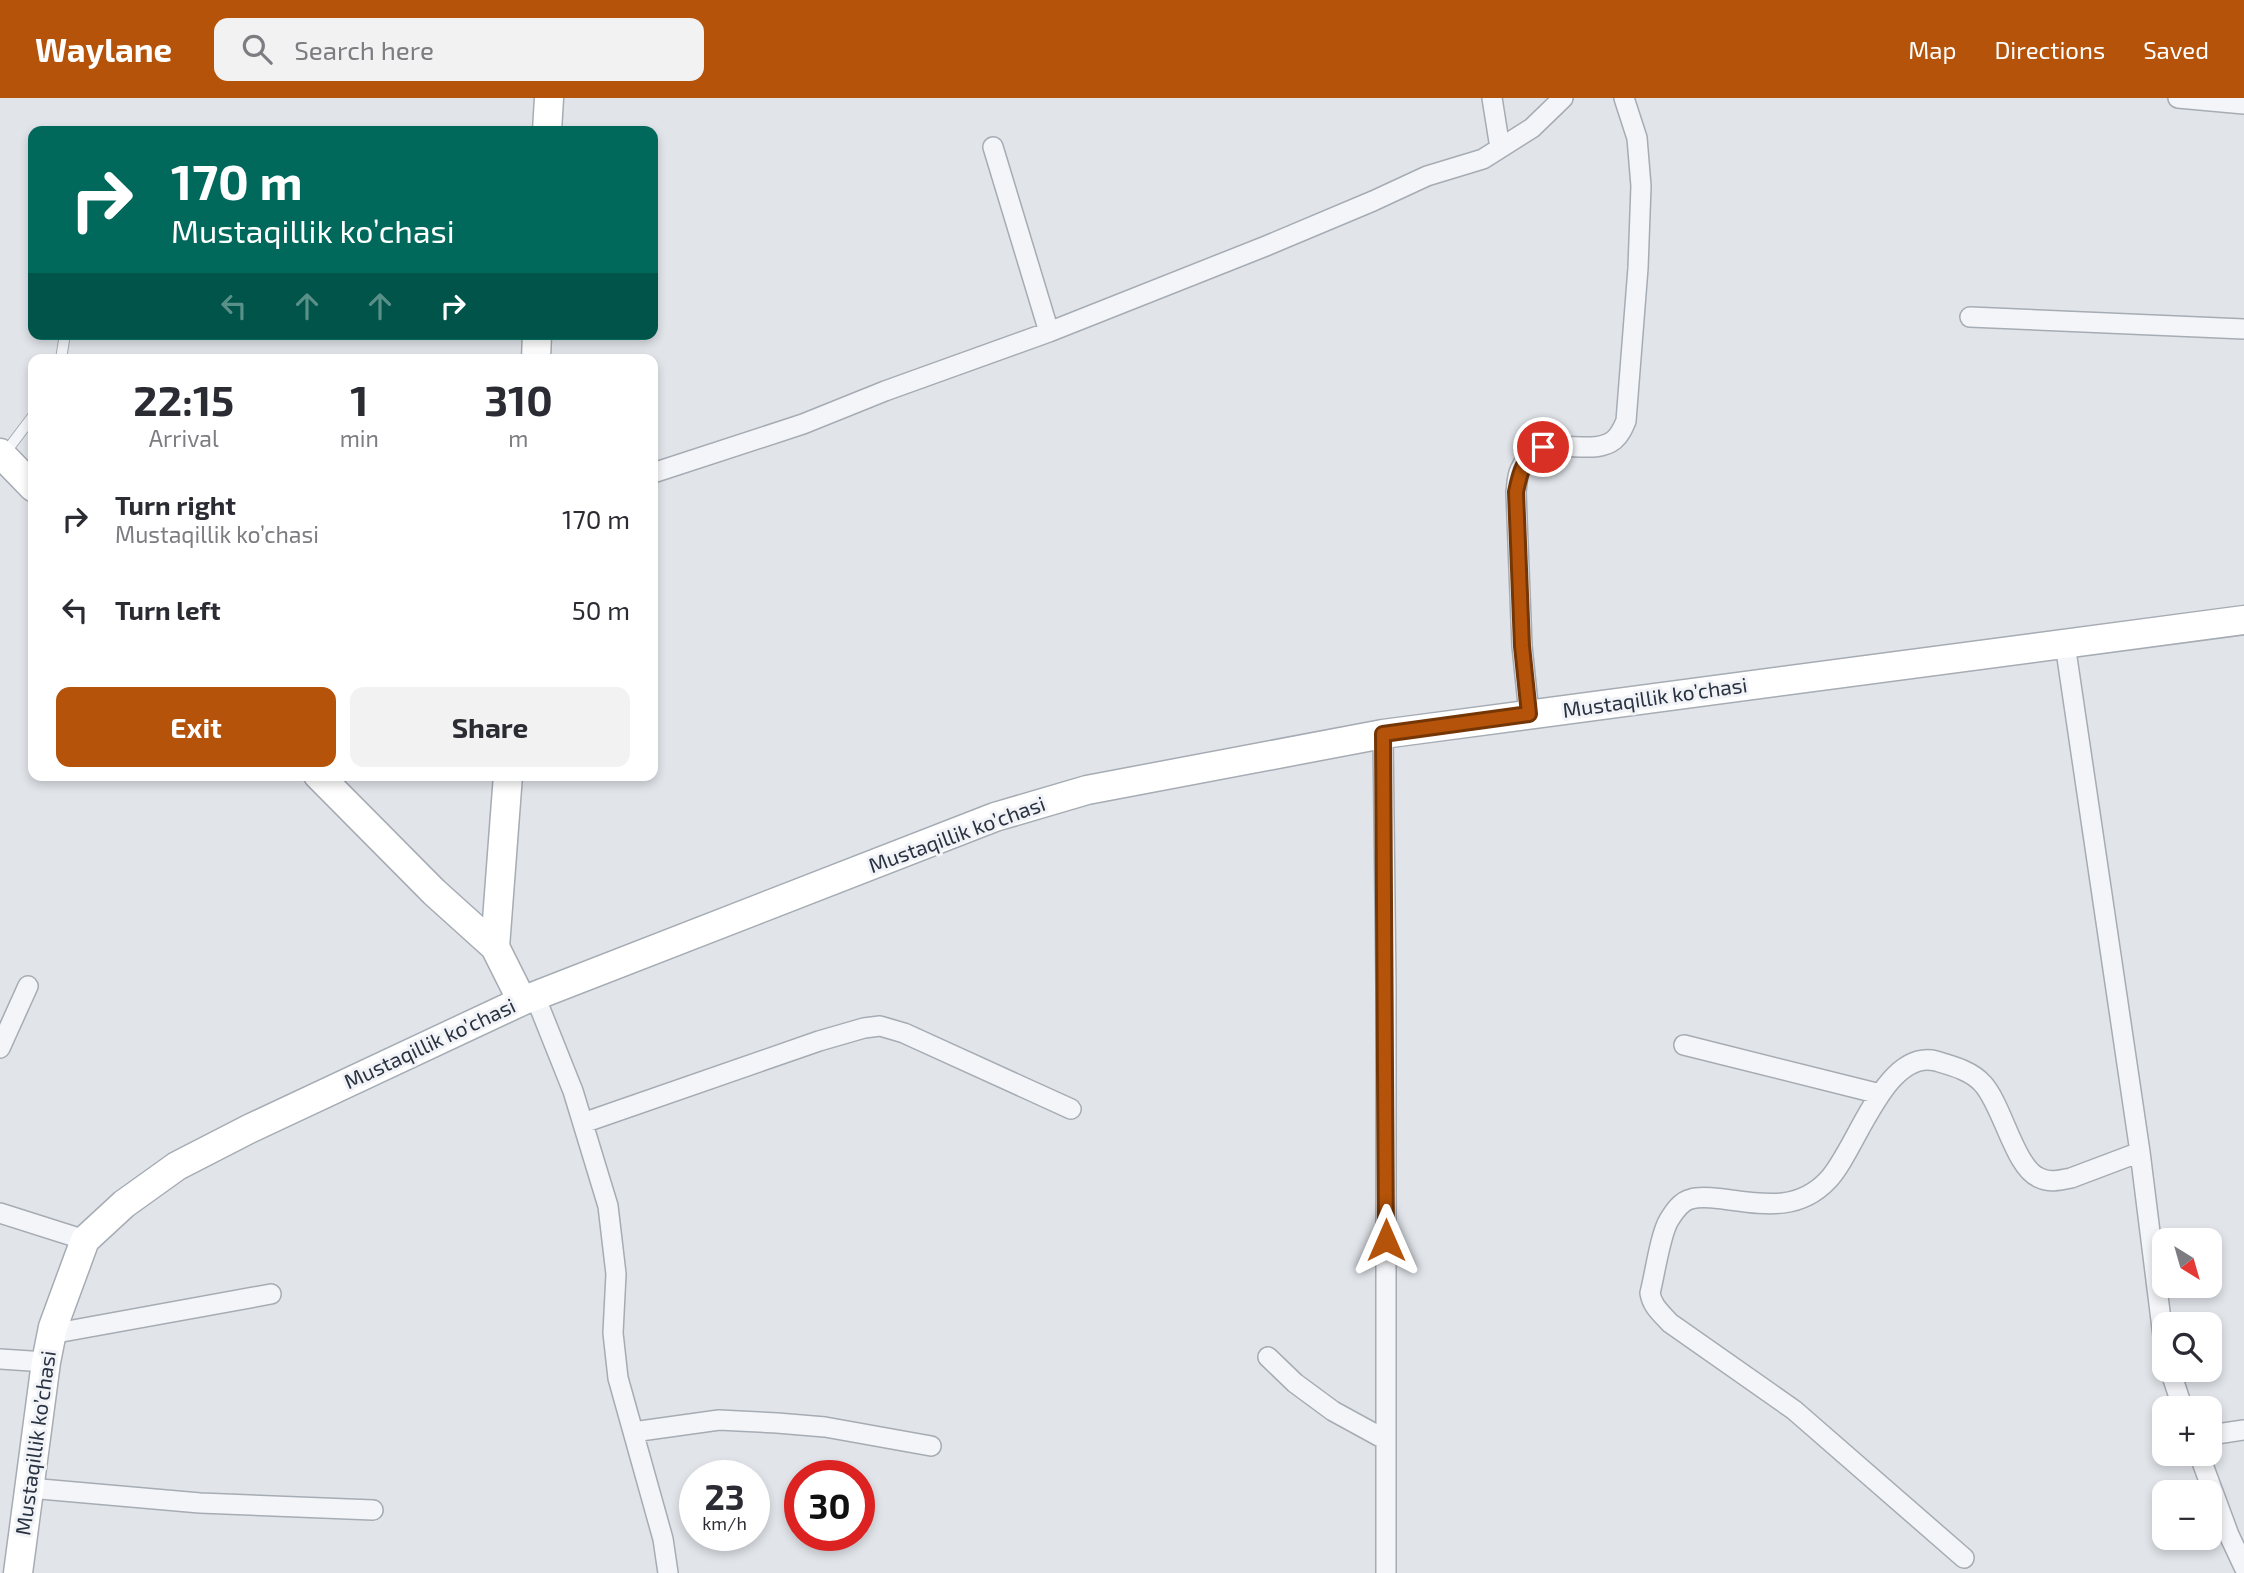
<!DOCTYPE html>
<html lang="en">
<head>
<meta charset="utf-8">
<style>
	:root { --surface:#fff; --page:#f2f2f3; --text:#2b2b33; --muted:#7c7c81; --accent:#b45309 }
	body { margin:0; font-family:"Exo 2",sans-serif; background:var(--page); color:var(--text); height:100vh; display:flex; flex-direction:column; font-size:26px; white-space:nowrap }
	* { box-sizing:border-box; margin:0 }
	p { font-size:23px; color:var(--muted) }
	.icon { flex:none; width:38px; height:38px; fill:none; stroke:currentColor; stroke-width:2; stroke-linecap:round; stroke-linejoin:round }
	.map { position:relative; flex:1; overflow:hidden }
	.details { position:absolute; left:28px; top:256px; width:630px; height:427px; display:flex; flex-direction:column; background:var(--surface); border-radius:14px; box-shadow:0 4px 10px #0003 }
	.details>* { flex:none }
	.top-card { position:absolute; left:28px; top:28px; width:630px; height:214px; border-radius:14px; box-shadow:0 4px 10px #0003; background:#00695c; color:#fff; overflow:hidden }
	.needle { width:46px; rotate:143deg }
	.buttons { position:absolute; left:2152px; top:1130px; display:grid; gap:14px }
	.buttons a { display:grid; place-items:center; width:70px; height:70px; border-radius:14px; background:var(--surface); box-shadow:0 4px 10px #0003; font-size:35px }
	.speed { position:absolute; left:679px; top:1362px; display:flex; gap:14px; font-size:35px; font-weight:700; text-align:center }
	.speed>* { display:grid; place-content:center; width:91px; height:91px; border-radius:50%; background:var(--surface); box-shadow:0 4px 10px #0003; line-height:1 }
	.speed small { font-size:18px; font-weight:400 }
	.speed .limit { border:10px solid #d22; background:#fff; color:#111 }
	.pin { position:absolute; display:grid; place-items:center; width:60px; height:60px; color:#fff; margin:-30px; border:4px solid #fff; border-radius:50%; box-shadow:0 2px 7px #0007 }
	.me { position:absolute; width:77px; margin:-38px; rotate:0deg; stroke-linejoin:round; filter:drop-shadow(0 0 5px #0008) }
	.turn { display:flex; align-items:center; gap:24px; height:147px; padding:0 28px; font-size:32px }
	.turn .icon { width:91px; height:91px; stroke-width:2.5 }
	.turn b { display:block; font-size:49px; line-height:60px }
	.lanes { display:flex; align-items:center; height:66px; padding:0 28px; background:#0003; justify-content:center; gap:35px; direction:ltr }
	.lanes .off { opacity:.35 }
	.eta { display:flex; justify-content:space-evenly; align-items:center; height:119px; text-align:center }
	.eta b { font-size:42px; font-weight:700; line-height:49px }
	.primary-button { display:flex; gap:14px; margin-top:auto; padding:14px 28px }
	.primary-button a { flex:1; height:80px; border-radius:14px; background:var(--accent); color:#fff; font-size:28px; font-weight:700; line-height:80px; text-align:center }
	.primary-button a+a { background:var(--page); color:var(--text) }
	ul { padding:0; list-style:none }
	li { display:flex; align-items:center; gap:21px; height:91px; padding:0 28px }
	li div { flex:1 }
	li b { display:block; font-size:26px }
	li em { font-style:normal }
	header { display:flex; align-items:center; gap:42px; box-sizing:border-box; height:98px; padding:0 35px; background:var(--accent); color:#fff }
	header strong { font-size:33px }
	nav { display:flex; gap:38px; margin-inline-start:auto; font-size:24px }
	.search { width:490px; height:63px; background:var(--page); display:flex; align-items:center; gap:18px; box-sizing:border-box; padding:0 24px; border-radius:14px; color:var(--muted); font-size:26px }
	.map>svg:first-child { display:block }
</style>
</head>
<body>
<header>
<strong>Waylane</strong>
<div class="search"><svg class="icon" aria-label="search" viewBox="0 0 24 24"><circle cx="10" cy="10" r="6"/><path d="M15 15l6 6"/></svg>Search here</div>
<nav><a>Map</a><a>Directions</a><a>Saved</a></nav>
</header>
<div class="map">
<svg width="2244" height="1475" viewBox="0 0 2244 1475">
	<rect width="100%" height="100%" fill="#e1e5ea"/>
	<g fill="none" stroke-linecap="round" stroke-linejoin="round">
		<g stroke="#a6acb4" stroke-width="12">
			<path id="lane" d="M61,261L65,236
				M5,355L33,318"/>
		</g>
		<g stroke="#a6acb4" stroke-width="22">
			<path id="street" d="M1492,0L1500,50
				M2178,0L2244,6
				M993,49L1049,234
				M1970,219L2244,231
				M653,375L803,326L885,293L1049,234L1266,148L1373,103L1427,78L1483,61L1532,30L1563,0
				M2065,546L2140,1054L2165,1254
				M1529,616L1522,548L1516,394C1517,387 1517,378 1520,372C1539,329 1589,362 1614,342C1620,337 1623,330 1626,323L1638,170L1641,88L1637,40L1624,0
				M1383,636L1386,887V1475
				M535,898L573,993L608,1108L616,1176L613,1235L618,1280L663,1441L668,1475
				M1684,947L1880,996
				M0,950L28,888
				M583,1025L819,943L864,930L880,928L904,935L1071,1011
				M0,1115L85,1142
				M51,1236L271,1196
				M1268,1259L1295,1285L1333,1313L1386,1342
				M0,1261L46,1264
				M2170,1272L2183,1311
				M633,1334L719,1322L777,1325L825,1329L931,1348
				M2210,1337L2244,1332
				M2199,1356L2229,1437L2244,1469
				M29,1390L200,1405L373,1412
				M1964,1460L1794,1312L1670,1225C1661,1215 1652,1208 1650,1195C1655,1176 1660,1137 1669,1122C1674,1114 1681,1103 1691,1101C1701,1098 1713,1100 1723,1101C1762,1106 1798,1114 1828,1082C1856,1053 1885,950 1936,963C1953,968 1972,973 1983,986C2003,1008 2015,1071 2040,1080C2050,1085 2061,1082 2071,1080L2140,1054"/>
		</g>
		<g stroke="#a6acb4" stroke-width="31">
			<path id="secondary" d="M547,33L549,0
				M536,261L537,236
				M0,355L33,389
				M318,677L434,794L495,849L522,903
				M495,849L508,677
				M18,1475L46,1264L53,1229L85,1142L124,1106L177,1068L249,1031L522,903L995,719L1087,692L1383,636L2244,522"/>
		</g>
		<use href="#lane" stroke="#f4f5f8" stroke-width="10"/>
		<use href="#street" stroke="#f4f5f8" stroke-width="19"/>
		<use href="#secondary" stroke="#fff" stroke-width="28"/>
	</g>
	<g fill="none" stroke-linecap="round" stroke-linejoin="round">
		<g stroke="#753606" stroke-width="18">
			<path id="route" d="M1386,1142L1383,636L1529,616L1522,548L1516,394C1520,374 1524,358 1543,349"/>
		</g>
		<use href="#route" stroke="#b45309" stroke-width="12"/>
	</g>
	<g text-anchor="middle" stroke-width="6" stroke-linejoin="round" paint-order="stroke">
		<g font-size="21" fill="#293241" stroke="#f1f3f7">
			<text transform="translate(1655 600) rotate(-8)" y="7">Mustaqillik ko’chasi</text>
			<text transform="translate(957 737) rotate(-20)" y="7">Mustaqillik ko’chasi</text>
			<text transform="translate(430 946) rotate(-25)" y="7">Mustaqillik ko’chasi</text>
			<text transform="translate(36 1345) rotate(-82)" y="7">Mustaqillik ko’chasi</text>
		</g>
	</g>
</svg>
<div class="buttons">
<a><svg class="needle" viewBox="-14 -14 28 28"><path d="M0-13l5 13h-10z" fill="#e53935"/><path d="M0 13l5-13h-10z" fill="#7c7c81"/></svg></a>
<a><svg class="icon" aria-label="search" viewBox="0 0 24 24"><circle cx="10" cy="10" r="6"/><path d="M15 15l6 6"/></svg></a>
<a>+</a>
<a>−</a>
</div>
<div class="speed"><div>23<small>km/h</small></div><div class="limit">30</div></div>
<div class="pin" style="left:1543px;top:349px;background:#d93025"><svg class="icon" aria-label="arrive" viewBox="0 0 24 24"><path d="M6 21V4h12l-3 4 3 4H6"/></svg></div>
<svg class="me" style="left:1386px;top:1142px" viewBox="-20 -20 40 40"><path d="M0-17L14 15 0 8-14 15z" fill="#b45309" stroke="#fff" stroke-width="4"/></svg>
<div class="top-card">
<div class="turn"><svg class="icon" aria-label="right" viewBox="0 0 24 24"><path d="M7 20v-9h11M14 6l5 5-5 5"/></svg><div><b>170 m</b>Mustaqillik ko’chasi</div></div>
<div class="lanes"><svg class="icon off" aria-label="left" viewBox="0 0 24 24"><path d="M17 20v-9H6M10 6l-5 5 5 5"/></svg><svg class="icon off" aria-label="ahead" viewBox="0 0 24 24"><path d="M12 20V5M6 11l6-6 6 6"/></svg><svg class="icon off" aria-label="ahead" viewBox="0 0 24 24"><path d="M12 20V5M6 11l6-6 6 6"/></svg><svg class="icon" aria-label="right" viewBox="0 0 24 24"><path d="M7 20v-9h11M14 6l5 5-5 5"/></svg></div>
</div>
<section class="details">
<div class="eta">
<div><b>22:15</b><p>Arrival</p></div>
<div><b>1</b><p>min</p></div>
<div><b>310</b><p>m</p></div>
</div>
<ul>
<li><svg class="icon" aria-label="right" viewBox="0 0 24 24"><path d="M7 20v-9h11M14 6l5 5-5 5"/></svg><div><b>Turn right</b><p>Mustaqillik ko’chasi</p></div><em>170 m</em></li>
<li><svg class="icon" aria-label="left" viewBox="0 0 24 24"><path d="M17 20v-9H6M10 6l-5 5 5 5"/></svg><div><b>Turn left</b></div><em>50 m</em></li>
</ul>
<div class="primary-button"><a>Exit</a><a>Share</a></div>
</section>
</div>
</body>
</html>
